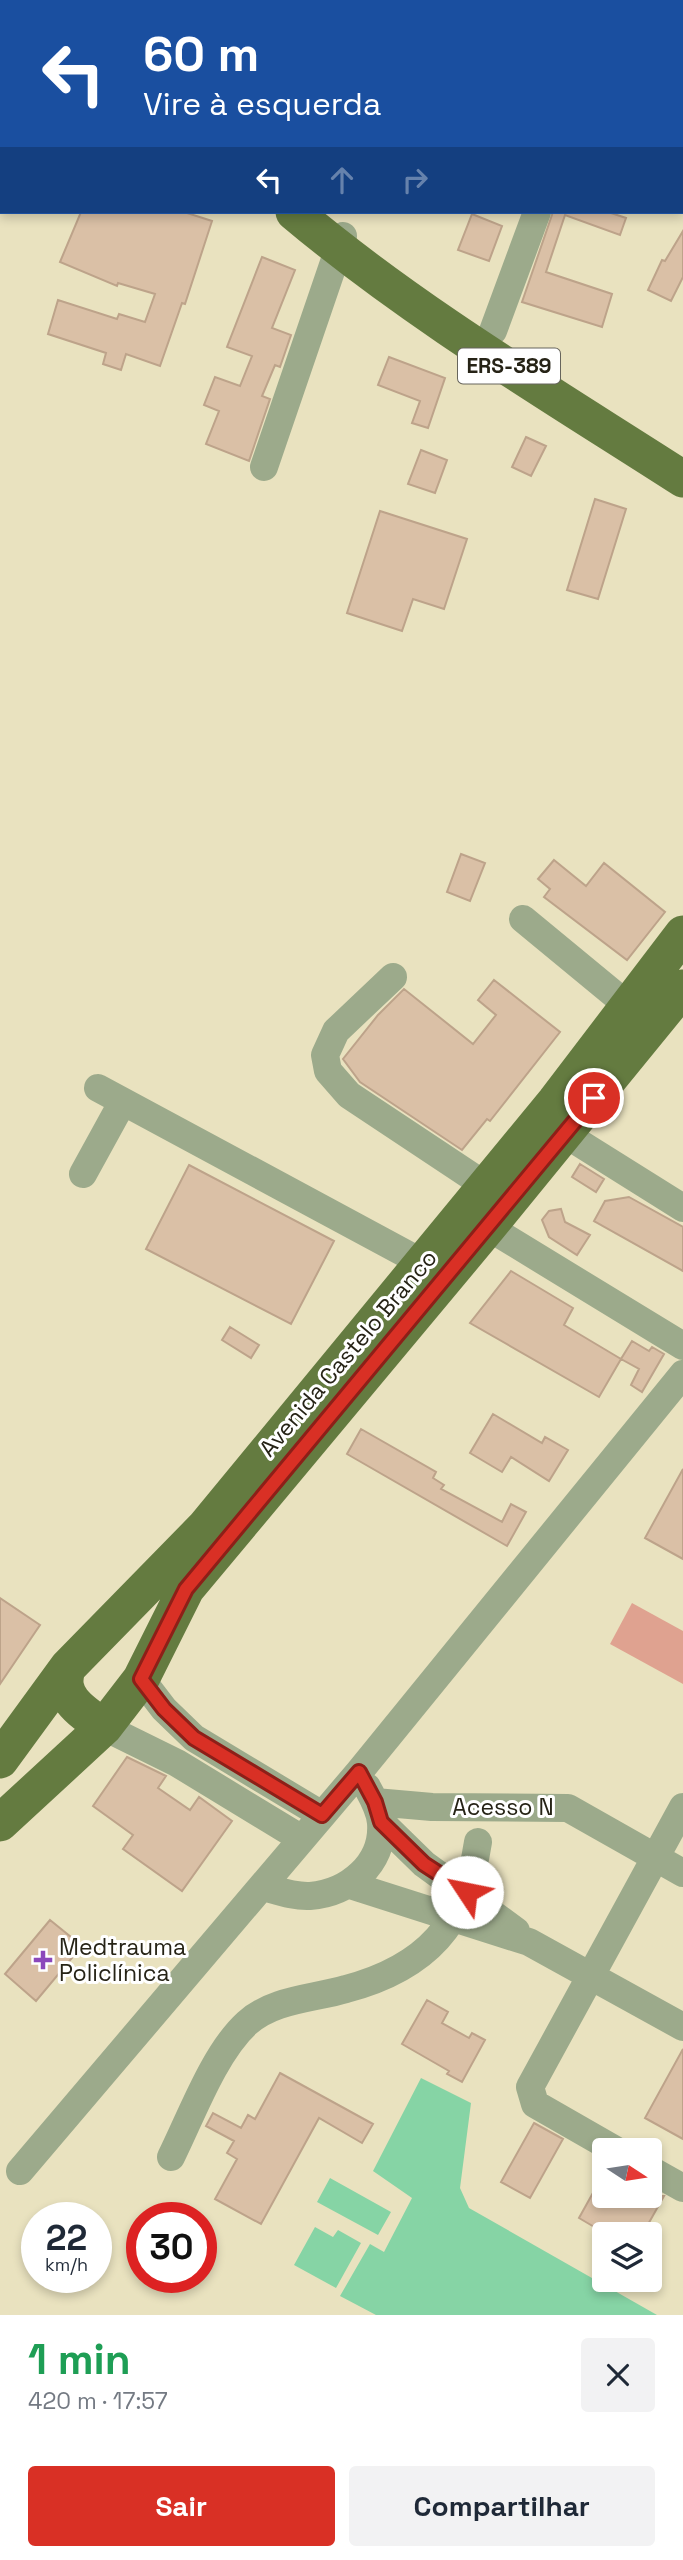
<!DOCTYPE html>
<html lang="pt">
<head>
<meta charset="utf-8">
<style>
	:root { --surface:#fff; --page:#f2f2f3; --text:#1f2937; --muted:#747a83; --accent:#d93025 }
	body { margin:0; font-family:"Space Grotesk",sans-serif; background:var(--page); color:var(--text); height:100vh; display:flex; flex-direction:column; font-size:26px; white-space:nowrap }
	* { box-sizing:border-box; margin:0 }
	p { font-size:23px; color:var(--muted) }
	.icon { flex:none; width:38px; height:38px; fill:none; stroke:currentColor; stroke-width:2; stroke-linecap:round; stroke-linejoin:round }
	.map { position:relative; height:2315px; overflow:hidden }
	.details { display:flex; flex-direction:column; background:var(--surface); flex:1 }
	.details>* { flex:none }
	.guide { position:absolute; left:0px; top:0px; width:684px; height:214px; box-shadow:0 4px 10px #0003; background:#1a4fa0; color:#fff; overflow:hidden }
	.needle { width:46px; rotate:102deg }
	.tools { position:absolute; left:592px; top:2138px; display:grid; gap:14px }
	.tools a { display:grid; place-items:center; width:70px; height:70px; border-radius:7px; background:var(--surface); box-shadow:0 4px 10px #0003; font-size:35px }
	.speed { position:absolute; left:21px; top:2202px; display:flex; gap:14px; font-size:35px; font-weight:700; text-align:center }
	.speed>* { display:grid; place-content:center; width:91px; height:91px; border-radius:50%; background:var(--surface); box-shadow:0 4px 10px #0003; line-height:1 }
	.speed small { font-size:18px; font-weight:400 }
	.speed .limit { border:10px solid #d22; background:#fff; color:#111 }
	.pin { position:absolute; display:grid; place-items:center; width:60px; height:60px; color:#fff; margin:-30px; border:4px solid #fff; border-radius:50%; box-shadow:0 2px 7px #0007 }
	.me { position:absolute; width:77px; margin:-38px; rotate:304deg; stroke-linejoin:round; filter:drop-shadow(0 0 5px #0008) }
	.turn { display:flex; align-items:center; gap:24px; height:147px; padding:0 28px; font-size:32px }
	.turn .icon { width:91px; height:91px; stroke-width:2.5 }
	.turn b { display:block; font-size:49px; line-height:60px }
	.lanes { display:flex; align-items:center; height:66px; padding:0 28px; background:#0003; justify-content:center; gap:35px; direction:ltr }
	.lanes .off { opacity:.35 }
	.round { display:grid; place-items:center; flex:none; width:74px; height:74px; border-radius:7px; background:var(--page) }
	.head { display:flex; align-items:center; justify-content:space-between; height:119px; padding:0 28px }
	h1 { font-size:42px; font-weight:700; line-height:52px; color:#1e9e55 }
	.primary-button { display:flex; gap:14px; margin-top:auto; padding:14px 28px }
	.primary-button a { flex:1; height:80px; border-radius:7px; background:var(--accent); color:#fff; font-size:28px; font-weight:700; line-height:80px; text-align:center }
	.primary-button a+a { background:var(--page); color:var(--text) }
	.map>svg:first-child { display:block }
</style>
</head>
<body>
<div class="map">
<svg width="683" height="2315" viewBox="0 0 683 2315">
	<rect width="100%" height="100%" fill="#e9e2bf"/>
	<path fill="#dfa290" d="M632,1603L683,1631V1684L610,1644Z"/>
	<path fill="#86d4a5" d="M421,2078L471,2103L460,2188L469,2208L657,2315H376L340,2296L370,2244L384,2252L412,2198L373,2171Z
		M330,2178L391,2212L378,2235L317,2202Z
		M315,2227L333,2237L338,2230L361,2243L336,2288L294,2265Z"/>
	<path fill="#dac0a6" stroke="#bda38a" stroke-width="2" d="M81,212H184L212,221L185,304L182,303L160,366L126,354L121,370L103,364L106,353L48,334L58,300L117,319L119,314L145,322L155,294L118,283L117,286L60,262Z
		M553,212H608L626,218L620,235L565,215L546,272L612,294L602,327L522,302Z
		M472,214L502,226L489,261L458,250Z
		M683,231V277L671,301L648,290L662,260L665,261Z
		M262,257L295,270L272,328L291,335L280,367L275,365L262,396L270,399L249,461L206,444L219,411L204,405L215,377L240,386L252,356L227,347Z
		M389,357L445,378L428,428L412,423L420,401L378,385Z
		M526,437L546,446L531,476L512,467Z
		M421,450L447,460L435,493L408,484Z
		M595,499L626,509L598,599L567,590Z
		M380,511L467,539L444,609L413,599L402,631L347,613Z
		M461,854L485,863L470,901L447,892Z
		M554,860L586,886L604,863L665,912L627,960L544,897L550,889L538,879Z
		M494,980L560,1032L490,1121L487,1119L462,1150L360,1082L343,1059L378,1015L404,989L473,1044L496,1015L478,1000Z
		M580,1164L604,1179L596,1192L572,1177Z
		M189,1165L334,1241L291,1324L146,1249Z
		M629,1197L683,1227V1271L594,1221L605,1201Z
		M561,1209L565,1222L590,1235L577,1255L549,1237L542,1220L549,1211Z
		M511,1271L573,1308L564,1325L621,1359L599,1397L470,1323Z
		M230,1327L259,1345L251,1358L222,1340Z
		M632,1341L649,1351L652,1347L664,1354L642,1392L631,1385L639,1369L621,1359Z
		M493,1414L542,1443L545,1437L568,1450L549,1481L511,1457L502,1472L470,1453Z
		M361,1429L436,1472L433,1478L444,1485L441,1489L502,1522L511,1504L526,1512L507,1546L347,1454Z
		M683,1469V1559L645,1538Z
		M0,1598L40,1625L0,1684Z
		M127,1757L166,1776L158,1788L190,1810L199,1797L232,1821L182,1891L123,1849L133,1835L93,1806Z
		M50,1920L82,1946L36,2001L5,1974Z
		M427,2000L448,2012L442,2023L469,2038L472,2033L485,2040L462,2082L447,2074L449,2071L402,2044Z
		M683,2049V2139L645,2118Z
		M280,2073L373,2124L362,2143L319,2118L261,2224L215,2199L237,2159L227,2153L234,2141L206,2126L213,2113L241,2128L248,2115L255,2119Z
		M534,2123L563,2139L530,2198L501,2182Z
		M604,2173V2196H664L642,2235H608L579,2218Z"/>
	<g fill="none" stroke-linecap="round" stroke-linejoin="round">
		<path stroke="#9caa8b" stroke-width="28" d="M32,2L33,0
			M217,2L218,0
			M355,2V0
			M615,2V0
			M493,331L537,212
			M264,467L343,236
			M523,919L626,1004
			M393,977L336,1031L325,1055L328,1071L349,1095L486,1186
			M98,1088L423,1263
			M565,1134L683,1208
			M83,1174L122,1103
			M488,1227L683,1346
			M141,1679L164,1709L194,1738L322,1815
			M104,1727L177,1763L302,1839
			M375,1802L432,1807L568,1808L683,1873
			M381,1822L424,1864L516,1931
			M350,1885L529,1942L683,2027
			M263,1887C278,1891 295,1897 310,1896C348,1893 384,1864 381,1823C380,1810 373,1798 367,1787
			M617,2151L535,2104L530,2087L683,1807
			M171,2157C191,2117 214,2053 247,2023C274,1999 312,1999 346,1989C426,1968 466,1924 478,1842
			M649,2169L683,2188
			M20,2171L359,1772L683,1374"/>
		<path stroke="#647b40" stroke-width="37" d="M0,18L2,19
			M294,212C414,313 551,394 683,479
			M68,1667C56,1696 82,1712 104,1727
			M0,1760L68,1667L205,1527L555,1102L683,934
			M0,1823L104,1727L141,1679L186,1589L488,1227L683,988"/>
	</g>
	<g fill="none" stroke-linecap="round" stroke-linejoin="round">
		<g stroke="#8d1f18" stroke-width="18">
			<path id="route" d="M467,1892L424,1864L381,1822L375,1802L359,1772L322,1815L194,1738L164,1709L141,1679L186,1589L594,1098"/>
		</g>
		<use href="#route" stroke="#d93025" stroke-width="12"/>
	</g>
	<path fill="#8b47bb" stroke="#fff" stroke-width="2.5" d="M39.5 1949.5h7v7h7v7h-7v7h-7v-7h-7v-7h7z"/>
	<g text-anchor="middle" stroke-width="6" stroke-linejoin="round" paint-order="stroke">
		<rect fill="#fff" stroke="#67655c" stroke-width="2" x="458" y="348.5" width="102" height="35" rx="5"/>
		<g font-size="21" font-weight="bold" fill="#262316">
			<text x="509" y="373">ERS-389</text>
		</g>
		<g font-size="23" fill="#262316" stroke="#fff">
			<text transform="translate(348 1353) rotate(-50)" y="8">Avenida Castelo Branco</text>
			<text x="503" y="1815">Acesso N</text>
		</g>
		<g font-size="23" fill="#262316" stroke="#fff" text-anchor="start">
			<text x="59" y="1955">Medtrauma<tspan x="59" dy="26">Policlínica</tspan></text>
		</g>
	</g>
</svg>
<div class="tools">
<a><svg class="needle" viewBox="-14 -14 28 28"><path d="M0-13l5 13h-10z" fill="#e53935"/><path d="M0 13l5-13h-10z" fill="#747a83"/></svg></a>
<a><svg class="icon" aria-label="layers" viewBox="0 0 24 24"><path d="M12 4l9 5-9 5-9-5zM3 14l9 5 9-5"/></svg></a>
</div>
<div class="speed"><div>22<small>km/h</small></div><div class="limit">30</div></div>
<div class="pin" style="left:594px;top:1098px;background:#d93025"><svg class="icon" aria-label="arrive" viewBox="0 0 24 24"><path d="M6 21V4h12l-3 4 3 4H6"/></svg></div>
<svg class="me" style="left:467px;top:1892px" viewBox="-20 -20 40 40"><circle r="19" fill="#fff"/><path d="M0-13L10 11 0 6-10 11z" fill="#d93025"/></svg>
<div class="guide">
<div class="turn"><svg class="icon" aria-label="left" viewBox="0 0 24 24"><path d="M17 20v-9H6M10 6l-5 5 5 5"/></svg><div><b>60 m</b>Vire à esquerda</div></div>
<div class="lanes"><svg class="icon" aria-label="left" viewBox="0 0 24 24"><path d="M17 20v-9H6M10 6l-5 5 5 5"/></svg><svg class="icon off" aria-label="ahead" viewBox="0 0 24 24"><path d="M12 20V5M6 11l6-6 6 6"/></svg><svg class="icon off" aria-label="right" viewBox="0 0 24 24"><path d="M7 20v-9h11M14 6l5 5-5 5"/></svg></div>
</div>
</div>
<section class="details">
<div class="head"><div><h1>1 min</h1><p>420 m · 17:57</p></div><a class="round"><svg class="icon" aria-label="close" viewBox="0 0 24 24"><path d="M6 6l12 12M18 6L6 18"/></svg></a></div>
<div class="primary-button"><a>Sair</a><a>Compartilhar</a></div>
</section>
</body>
</html>
